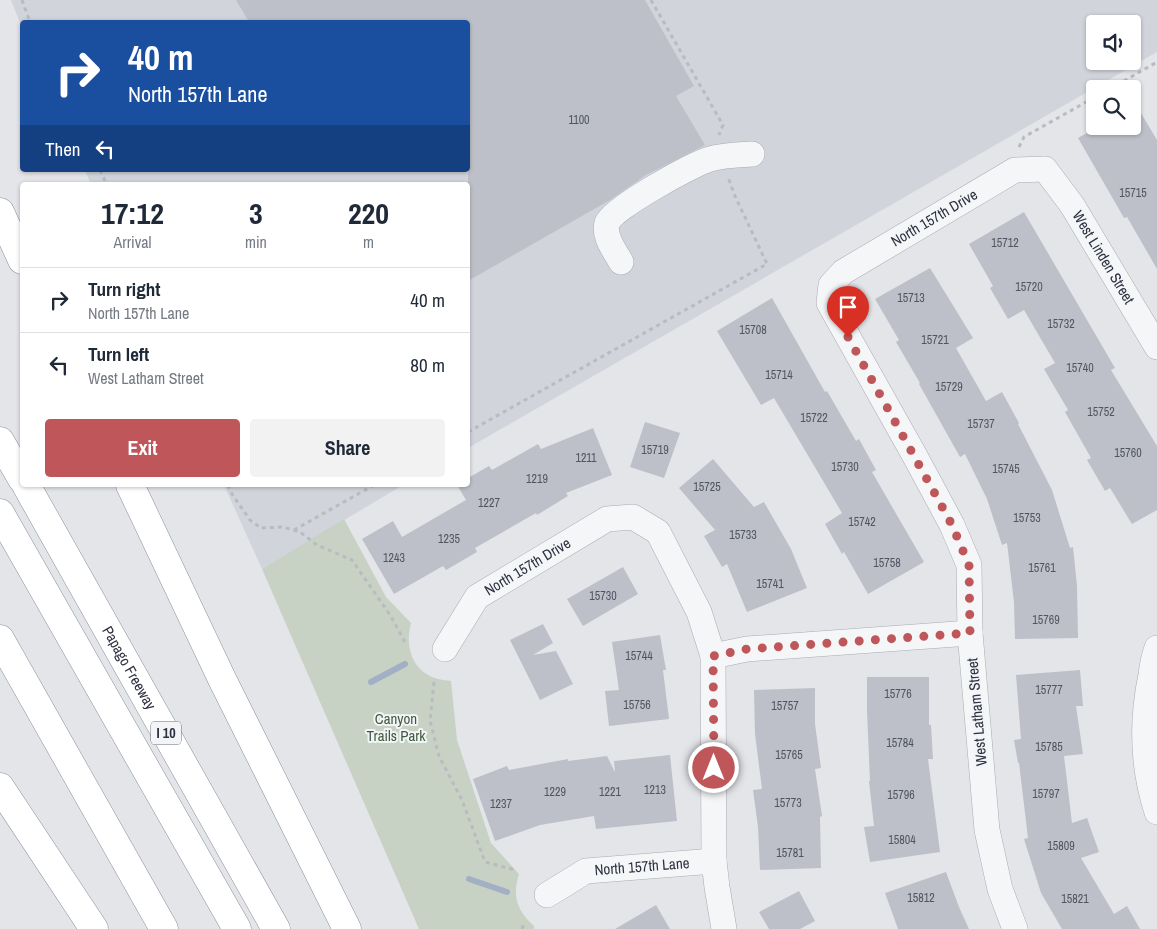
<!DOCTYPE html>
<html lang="en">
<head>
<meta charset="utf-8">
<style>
	:root { --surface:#fff; --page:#f2f2f3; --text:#1f2937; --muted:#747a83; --line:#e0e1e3; --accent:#bf575a }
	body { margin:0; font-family:"Archivo Narrow",sans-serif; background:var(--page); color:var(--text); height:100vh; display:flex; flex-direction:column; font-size:19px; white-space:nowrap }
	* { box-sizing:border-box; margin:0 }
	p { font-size:16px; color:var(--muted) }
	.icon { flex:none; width:28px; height:28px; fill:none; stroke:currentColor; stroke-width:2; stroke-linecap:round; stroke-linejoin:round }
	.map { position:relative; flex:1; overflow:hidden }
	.sheet { position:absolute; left:20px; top:182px; width:450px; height:305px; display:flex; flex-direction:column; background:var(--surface); border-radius:5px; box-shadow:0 1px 4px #0004 }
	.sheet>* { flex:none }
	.guide { position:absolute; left:20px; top:20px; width:450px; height:152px; border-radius:5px; box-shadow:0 1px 4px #0004; background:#1a4fa0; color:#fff; overflow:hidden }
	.controls { position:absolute; left:1086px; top:15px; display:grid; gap:10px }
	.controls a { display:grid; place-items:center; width:55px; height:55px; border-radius:5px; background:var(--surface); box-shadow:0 1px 4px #0004; font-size:25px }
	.pin { position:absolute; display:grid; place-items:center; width:42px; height:42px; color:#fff; margin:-51px -21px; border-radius:50% 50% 50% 0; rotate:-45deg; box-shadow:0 0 5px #0007 }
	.pin .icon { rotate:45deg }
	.me { position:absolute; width:55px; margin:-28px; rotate:0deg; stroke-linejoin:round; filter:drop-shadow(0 0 4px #0008) }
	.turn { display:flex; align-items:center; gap:18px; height:105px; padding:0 25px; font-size:22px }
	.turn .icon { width:65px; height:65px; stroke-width:2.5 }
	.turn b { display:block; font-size:35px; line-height:42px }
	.then { display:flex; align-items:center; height:48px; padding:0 25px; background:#0003; gap:10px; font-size:19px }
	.eta { display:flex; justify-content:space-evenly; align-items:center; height:85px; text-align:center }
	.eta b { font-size:30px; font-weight:700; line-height:35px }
	.primary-button { display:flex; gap:10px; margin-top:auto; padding:10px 25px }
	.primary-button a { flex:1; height:58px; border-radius:5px; background:var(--accent); color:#fff; font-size:20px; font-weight:700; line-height:58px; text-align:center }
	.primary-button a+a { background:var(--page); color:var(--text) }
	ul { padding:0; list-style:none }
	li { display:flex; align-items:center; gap:15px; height:65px; padding:0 25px; border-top:1px solid var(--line) }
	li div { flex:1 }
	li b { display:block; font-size:19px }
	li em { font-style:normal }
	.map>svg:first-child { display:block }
</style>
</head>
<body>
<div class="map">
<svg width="1157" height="929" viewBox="0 0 1157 929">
	<rect width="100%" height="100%" fill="#e3e5e9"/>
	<path fill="#d1d4db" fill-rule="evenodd" d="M11,0H1157V52L468,448V185H91L85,170H468V22H22V28ZM1095,24H1132V61H1095Z
		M224,485H403L262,569Z"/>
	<path fill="#c7d2c5" d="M344,519L386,597L411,623C405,645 411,670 435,678C440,680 446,680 451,681L457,740L491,843L519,874C512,896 517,911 534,926V929H419L262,569Z"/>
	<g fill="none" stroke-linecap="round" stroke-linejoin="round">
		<path stroke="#a2afc5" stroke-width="6" d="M371,682L405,664
			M469,879L507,892"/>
	</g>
	<path fill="#bec0c9" d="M236,0H645L694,86L676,96L705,145L646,175L610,200L468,281V22H249Z
		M1132,98L1157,140V269L1127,217L1124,218L1078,138L1099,126H1132Z
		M1024,212L1115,368L1111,370L1157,446V510L1132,524L1110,488L1105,491L1087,460L1091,458L1065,412L1068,410L1044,369L1055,363L1024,310L1008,319L990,288L993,286L969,244Z
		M930,268L973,338L956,348L986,401L1002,392L1019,423L1018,424L1052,490L1070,548L1073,547L1077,586L1078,638L1015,639L1014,602L1007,543L1002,545L987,499L965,454L960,457L919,384L920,383L896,342L899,340L875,299Z
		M772,298L825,392L827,391L856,441L859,439L876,470L872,472L924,562L868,594L844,552L842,554L825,524L842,513L774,398L761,405L717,331Z
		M645,422L680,433L664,478L630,467Z
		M593,428L612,475L566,493L568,496L537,515L536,513L475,548L477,552L446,570L443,566L394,594L362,539L393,521L402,537L466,500L457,485H468V478L489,466L492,470L538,444L541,449Z
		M713,459L754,507L764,502L791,549L807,588L747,612L727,564L722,567L704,536L715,530L679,488Z
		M623,567L638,594L583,626L567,599Z
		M543,624L553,643L533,655L556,651L573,684L540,700L510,640Z
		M660,635L666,670H663L669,719L609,726L605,691L619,690L612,642Z
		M1080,670L1083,706H1076L1083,754L1064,756L1072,823L1087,818L1099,852L1081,858L1114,914L1127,906L1140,929H1062L1041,893L1024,839L1028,838L1019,763H1018L1014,740L1021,739L1016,675Z
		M867,677H929V725H931L933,759H928L940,852L870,862L864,827L874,826L869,781H870L867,711Z
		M815,688V724L821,768L815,769L822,816L820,817L821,868L760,870L758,827L753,790L762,789L755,734L754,690Z
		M670,755L677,821L596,829L594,816L540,825L495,841L473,779L507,766L509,770L568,759V761L607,756L615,772L614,761Z
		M946,872L959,907L969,929H898L885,893Z
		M799,891L815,921L800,929H769L759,912Z
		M656,905L670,929H615Z"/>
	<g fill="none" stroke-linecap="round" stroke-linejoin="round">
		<g stroke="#a9abb3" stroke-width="26">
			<g id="minor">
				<path d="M621,262C615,251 603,237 607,223C611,209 693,164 710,159C724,155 738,155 752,154"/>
				<path d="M1157,648C1154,656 1152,666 1151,675C1141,722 1142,766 1157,812"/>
				<path id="s1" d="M445,649L477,597L607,519L633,517L658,532L699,612L713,656L714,861L717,887L724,929"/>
				<path d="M713,656L747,649L970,633"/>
				<path id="s2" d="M547,895L586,871L714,861"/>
				<path id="s3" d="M1015,929L1000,889L987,830L970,633L969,565L952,525L916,458L829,303L831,285L843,272L1015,170L1045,169L1072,205L1157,347"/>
			</g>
		</g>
		<g stroke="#8c919e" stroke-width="29">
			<g id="highway">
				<path d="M0,212L22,260"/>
				<path d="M0,441L22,479"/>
				<path id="s4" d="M26,485L276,929"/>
				<path d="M130,485L222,679L347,929"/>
				<path d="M0,513L237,929"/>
				<path d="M0,639L164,929"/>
				<path d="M0,787L94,929"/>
			</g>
		</g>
		<path stroke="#b9bbc1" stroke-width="3" stroke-dasharray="4 4" stroke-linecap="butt" d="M22,0L30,22
			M651,0L723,125L719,135
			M1110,89L1157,62
			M1019,147L1024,137L1095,97
			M100,170L107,185
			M468,432L767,264L735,196L728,177
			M228,485L232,494L250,520L261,528L283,527L300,532L317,545L352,560L390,615L405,642
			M294,530L374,485
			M434,682L430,721L439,756L462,800L485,862L515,870
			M522,929L524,924"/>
		<use href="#minor" stroke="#f5f6f8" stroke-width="25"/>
		<use href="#highway" stroke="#fff" stroke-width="28"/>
	</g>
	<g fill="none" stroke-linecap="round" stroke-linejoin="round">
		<path stroke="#bf575a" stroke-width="9" stroke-dasharray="0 16.2" d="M714,768L713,656L747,649L970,633L969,565L952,525L934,492L848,337"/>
	</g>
	<g text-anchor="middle" stroke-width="4" stroke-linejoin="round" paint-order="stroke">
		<g font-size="12" fill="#515562">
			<text x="579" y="124">1100</text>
			<text x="1133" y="197">15715</text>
			<text x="1005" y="247">15712</text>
			<text x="1029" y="291">15720</text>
			<text x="911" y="302">15713</text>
			<text x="1061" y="328">15732</text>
			<text x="753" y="334">15708</text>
			<text x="935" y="344">15721</text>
			<text x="1080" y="372">15740</text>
			<text x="779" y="379">15714</text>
			<text x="949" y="391">15729</text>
			<text x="1101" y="416">15752</text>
			<text x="814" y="422">15722</text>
			<text x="981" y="428">15737</text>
			<text x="655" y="454">15719</text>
			<text x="1128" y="457">15760</text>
			<text x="586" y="462">1211</text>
			<text x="845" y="471">15730</text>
			<text x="1006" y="473">15745</text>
			<text x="537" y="483">1219</text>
			<text x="707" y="491">15725</text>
			<text x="489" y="507">1227</text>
			<text x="1027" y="522">15753</text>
			<text x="862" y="526">15742</text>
			<text x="743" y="539">15733</text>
			<text x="449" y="543">1235</text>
			<text x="394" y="562">1243</text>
			<text x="887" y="567">15758</text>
			<text x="1042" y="572">15761</text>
			<text x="770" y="588">15741</text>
			<text x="603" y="600">15730</text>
			<text x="1046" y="624">15769</text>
			<text x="639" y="660">15744</text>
			<text x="1049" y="694">15777</text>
			<text x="898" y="698">15776</text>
			<text x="637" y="709">15756</text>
			<text x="785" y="710">15757</text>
			<text x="900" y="747">15784</text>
			<text x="1049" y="751">15785</text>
			<text x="789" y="759">15765</text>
			<text x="655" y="794">1213</text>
			<text x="555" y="796">1229</text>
			<text x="610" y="796">1221</text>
			<text x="1046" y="798">15797</text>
			<text x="901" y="799">15796</text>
			<text x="788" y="807">15773</text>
			<text x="501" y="808">1237</text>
			<text x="902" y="844">15804</text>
			<text x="1061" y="850">15809</text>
			<text x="790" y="857">15781</text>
			<text x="921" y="902">15812</text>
			<text x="1075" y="903">15821</text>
		</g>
		<rect fill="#f2f4f7" stroke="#686c77" stroke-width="1" x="151" y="721.5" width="30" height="23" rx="4"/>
		<g font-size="14" font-weight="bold" fill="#2d3140">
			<text x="166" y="738">I 10</text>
		</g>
		<g font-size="15" fill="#2d3140" stroke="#f2f4f7">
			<text dy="5" stroke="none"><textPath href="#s3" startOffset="808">North 157th Drive</textPath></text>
			<text dy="5" stroke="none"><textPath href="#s3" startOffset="1038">West Linden Street</textPath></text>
			<text dy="5" stroke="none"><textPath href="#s1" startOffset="120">North 157th Drive</textPath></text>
			<text dy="5" stroke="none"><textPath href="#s4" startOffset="210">Papago Freeway</textPath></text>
			<text transform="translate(977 712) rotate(-95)" y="5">West Latham Street</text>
			<text dy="5" stroke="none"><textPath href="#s2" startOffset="102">North 157th Lane</textPath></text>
		</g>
		<g font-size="15" fill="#3e5a3c" stroke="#f2f4f7">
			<text x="396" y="724">Canyon<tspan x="396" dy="17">Trails Park</tspan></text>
		</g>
	</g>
</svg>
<div class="controls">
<a><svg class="icon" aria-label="sound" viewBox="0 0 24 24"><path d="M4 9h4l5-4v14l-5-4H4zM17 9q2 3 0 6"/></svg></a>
<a><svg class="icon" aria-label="search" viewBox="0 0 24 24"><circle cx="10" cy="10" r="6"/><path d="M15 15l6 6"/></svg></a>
</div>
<div class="pin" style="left:848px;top:337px;background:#d93025"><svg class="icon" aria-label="arrive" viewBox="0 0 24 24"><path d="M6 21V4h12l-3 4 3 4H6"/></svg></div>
<svg class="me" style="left:714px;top:768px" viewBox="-20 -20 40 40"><circle r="17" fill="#bf575a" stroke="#fff" stroke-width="3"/><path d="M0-11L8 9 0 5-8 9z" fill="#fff"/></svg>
<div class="guide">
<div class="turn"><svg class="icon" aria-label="right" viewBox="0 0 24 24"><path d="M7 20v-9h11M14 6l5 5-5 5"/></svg><div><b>40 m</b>North 157th Lane</div></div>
<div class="then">Then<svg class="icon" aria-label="left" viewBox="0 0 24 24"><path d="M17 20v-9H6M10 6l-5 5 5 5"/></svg></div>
</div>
<section class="sheet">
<div class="eta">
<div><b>17:12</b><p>Arrival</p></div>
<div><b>3</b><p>min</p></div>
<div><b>220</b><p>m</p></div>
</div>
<ul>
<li><svg class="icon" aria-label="right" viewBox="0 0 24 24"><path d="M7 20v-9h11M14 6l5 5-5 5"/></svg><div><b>Turn right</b><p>North 157th Lane</p></div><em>40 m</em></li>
<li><svg class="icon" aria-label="left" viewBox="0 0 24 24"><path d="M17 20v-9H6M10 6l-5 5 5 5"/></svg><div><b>Turn left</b><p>West Latham Street</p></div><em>80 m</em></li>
</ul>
<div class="primary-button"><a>Exit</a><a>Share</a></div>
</section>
</div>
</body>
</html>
